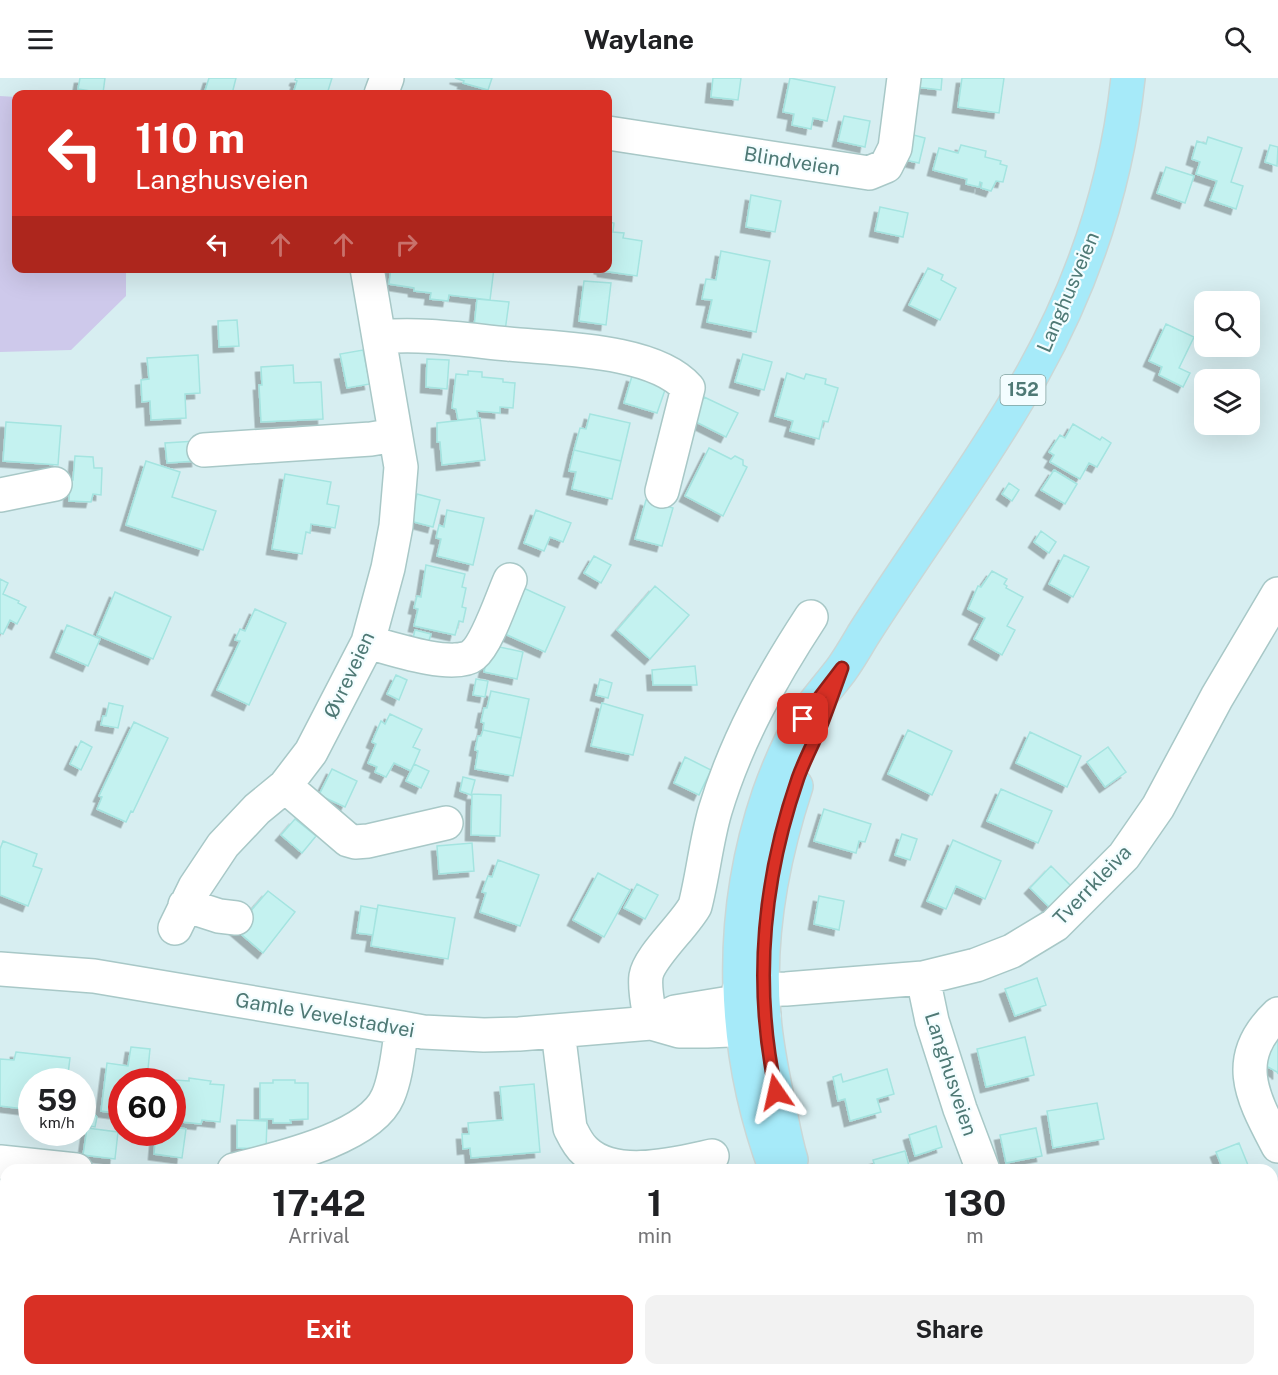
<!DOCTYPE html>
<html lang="en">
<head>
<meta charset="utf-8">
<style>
	:root { --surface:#fff; --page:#f2f2f2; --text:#202124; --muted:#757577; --accent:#d93025 }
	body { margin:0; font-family:"Public Sans",sans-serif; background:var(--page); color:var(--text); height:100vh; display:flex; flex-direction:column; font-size:22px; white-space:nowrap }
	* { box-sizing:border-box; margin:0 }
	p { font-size:20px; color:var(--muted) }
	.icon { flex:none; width:33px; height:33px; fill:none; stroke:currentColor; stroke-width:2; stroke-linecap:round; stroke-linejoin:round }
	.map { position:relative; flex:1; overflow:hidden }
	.side { position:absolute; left:0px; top:1086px; width:1278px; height:212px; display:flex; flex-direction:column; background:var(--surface); border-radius:18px 18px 0 0; box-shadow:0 6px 24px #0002 }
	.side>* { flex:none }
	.hud { position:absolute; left:12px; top:12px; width:600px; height:183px; border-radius:12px; box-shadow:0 6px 24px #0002; background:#d93025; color:#fff; overflow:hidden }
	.tools { position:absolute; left:1194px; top:213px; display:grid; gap:12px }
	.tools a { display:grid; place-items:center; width:66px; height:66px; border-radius:12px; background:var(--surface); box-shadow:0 6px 24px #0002; font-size:30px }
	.speed { position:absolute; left:18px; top:990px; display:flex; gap:12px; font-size:30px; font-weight:700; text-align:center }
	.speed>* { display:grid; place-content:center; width:78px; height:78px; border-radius:50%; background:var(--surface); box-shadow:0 6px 24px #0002; line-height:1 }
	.speed small { font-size:15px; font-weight:400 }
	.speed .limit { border:9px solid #d22; background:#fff; color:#111 }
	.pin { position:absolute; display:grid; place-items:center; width:51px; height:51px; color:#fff; margin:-26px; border-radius:12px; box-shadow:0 3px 9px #0006 }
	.me { position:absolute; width:66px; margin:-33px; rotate:349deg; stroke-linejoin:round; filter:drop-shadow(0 0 4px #0008) }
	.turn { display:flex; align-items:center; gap:21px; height:126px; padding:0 24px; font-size:27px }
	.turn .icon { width:78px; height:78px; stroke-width:2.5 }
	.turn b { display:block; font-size:42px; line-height:51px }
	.lanes { display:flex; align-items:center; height:57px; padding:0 24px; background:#0003; justify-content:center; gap:30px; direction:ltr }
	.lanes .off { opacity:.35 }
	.eta { display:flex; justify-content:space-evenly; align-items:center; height:102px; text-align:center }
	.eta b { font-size:36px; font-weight:700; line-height:42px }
	.button { display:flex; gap:12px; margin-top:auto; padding:12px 24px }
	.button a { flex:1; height:69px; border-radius:12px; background:var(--accent); color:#fff; font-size:24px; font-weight:700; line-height:69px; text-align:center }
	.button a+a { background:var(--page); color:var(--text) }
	header { display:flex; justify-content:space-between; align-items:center; height:78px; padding:0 24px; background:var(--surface); font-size:27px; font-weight:700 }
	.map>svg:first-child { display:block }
</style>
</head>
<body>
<header><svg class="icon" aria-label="menu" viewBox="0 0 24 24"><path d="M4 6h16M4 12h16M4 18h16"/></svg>Waylane<svg class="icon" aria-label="search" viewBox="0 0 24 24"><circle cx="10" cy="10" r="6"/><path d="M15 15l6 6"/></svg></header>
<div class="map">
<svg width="1278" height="1297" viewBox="0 0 1278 1297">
	<defs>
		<filter id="shadow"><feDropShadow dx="-5.5" dy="5.5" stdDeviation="0" flood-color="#0004"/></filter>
	</defs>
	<rect width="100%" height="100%" fill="#ecfafd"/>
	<path fill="#d7eef1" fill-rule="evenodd" d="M0,0H1278V1297H0ZM16,16H608V190H16ZM1204,224H1250V268H1204ZM1204,302H1250V346H1204ZM32,1004H82V1054H32ZM122,1004H172V1054H122ZM6,1092H1272V1292H6Z"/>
	<path fill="#cec9eb" d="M0,18L16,19V190L126,191V218L71,272L0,274Z"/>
	<path fill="#c4f2f0" stroke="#a4e4e0" stroke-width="1.5" filter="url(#shadow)" d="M80,0H105L103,15L78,11Z
		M209,0H236L232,16H204Z
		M296,0H332L327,16H293L297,3L295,2Z
		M455,0H492L488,12L463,5L464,3Z
		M713,0H741L738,22L711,19Z
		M790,0L835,9L827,43L813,40L811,51L792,47L794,36L783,34Z
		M918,0H942L941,12L916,9Z
		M962,0H1004L999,35L958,29Z
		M844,38L870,43L865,69L838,63Z
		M906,55L925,60L919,85L900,81Z
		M1208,59L1242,70L1231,104L1243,108L1236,131L1210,122L1217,103L1196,96L1200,84L1192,81L1197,63L1206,66Z
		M961,67L986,73L985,79L1001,83L1000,86L1007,88L1003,104L996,103L991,113L981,110L982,105L980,104L979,109L966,106L967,101L933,92L939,70L958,75Z
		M1270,67L1278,69L1277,88L1265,84Z
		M1166,89L1194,98L1185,125L1157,115Z
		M751,117L781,123L775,154L746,149Z
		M880,129L908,135L903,159L875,153Z
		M608,144L614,145L613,154L624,155L623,160L642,163L637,198L603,193V191L599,190H608Z
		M721,173L770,183L756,254L707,244L712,222L702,221L706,201L716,202Z
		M391,190H494L490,222L449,217L448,223L430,221L431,215L414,213V210L389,206Z
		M928,190L943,197L941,202L956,210L940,242L909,227Z
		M584,203L611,205L606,247L579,243Z
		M477,221L509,224L505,253L474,249Z
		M237,242L239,268L219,269L218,243Z
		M1166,246L1194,259L1179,290L1190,295L1183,309L1159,297L1162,289L1149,283Z
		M363,272L370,306L347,310L340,276Z
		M743,276L772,284L764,312L735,304Z
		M198,277L200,315L185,316L186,340L151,342L150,323L142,324L141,302L149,301L147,280Z
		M427,281L449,282L447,311L426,309Z
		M293,287L294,305L321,304L323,341L261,344L259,307H262L261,289Z
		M468,293L482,294V299L503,301V304L515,305L513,330L500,329V335L477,333L478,340L458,342L456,331L452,330L456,296L468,297Z
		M787,295L804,301L806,296L826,301L825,306L838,310L828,344L823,343L819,361L790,353L793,343L775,338Z
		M632,298L666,309L657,335L624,325Z
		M704,319L738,335L726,359L692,342Z
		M590,336L630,345L621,383L574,372L580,350L586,351Z
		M480,340L485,382L442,387L440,364H437V345Z
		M6,344L61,348L58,387L3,383Z
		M1073,346L1100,362L1102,359L1111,365L1097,389L1089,385L1080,401L1050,384L1054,377L1049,374L1060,357L1065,360Z
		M196,363L197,383L167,385L165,365Z
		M709,370L731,381L735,378L743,382V387L747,389L723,438L685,418Z
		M574,372L621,383L612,421L572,411L576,394L569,393Z
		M75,378L93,379L94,390H102L101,417L93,416L91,424L69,423L70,402H73Z
		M146,383L180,394L172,419L216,433L203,472L126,447Z
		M1054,392L1077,406L1065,426L1041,412Z
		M285,396L331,404L327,426L339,428L335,450L311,446L310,455L306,454L302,476L272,471Z
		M1009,405L1019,412L1012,423L1002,416Z
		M417,416L440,422L433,449L410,443Z
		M646,422L673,430L662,468L635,461Z
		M447,432L484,440L473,487L437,478L441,461L436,460L439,447L444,449Z
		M536,432L571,445L563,464L550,459L544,473L524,465Z
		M1041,453L1056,464L1049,475L1034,464Z
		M1064,477L1089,489L1073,519L1049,506Z
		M594,478L611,487L601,505L584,495Z
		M426,487L465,496L462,509L466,510L462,529L466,530L463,544L459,543L455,557L414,548L418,531L414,530L417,518L421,519Z
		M992,493L1007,501L1004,506L1007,508L1006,510L1023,519L1007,548L1015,552L1002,577L974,561L985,540L968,531L978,508L981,509Z
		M0,501L8,505L3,516L19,523L18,525L26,529L17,546L10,542L3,556L0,555Z
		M517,507L565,529L545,574L496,552Z
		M655,508L689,537L650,581L617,552Z
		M115,514L171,539L153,581L97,557Z
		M255,531L286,545L249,627L217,612L240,563L235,562L240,551L245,553Z
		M67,547L100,561L88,588L56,574Z
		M415,552L431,556L427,569L412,565Z
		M490,567L523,574L517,601L484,594Z
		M695,588L697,607H653L652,592Z
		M396,597L407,602L399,622L387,616Z
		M476,601L488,603L485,619L473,617Z
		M600,601L612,605L608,620L596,617Z
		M491,613L529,621L521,660L483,652L484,645L481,644L484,630H487Z
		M109,625L123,628L118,650L101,647L103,638H106Z
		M602,625L643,637L633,677L591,668Z
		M390,636L422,651L413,669L420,672L411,693L394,685L386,699L375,694L377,689L368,685L376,666L372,664L381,643L385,646Z
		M134,644L168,660L133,734L131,733L126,744L97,731L102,719L99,718Z
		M483,652L521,660L513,698L475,691L478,673L475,672L478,658H481Z
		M908,652L952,673L932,717L888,696Z
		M1030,654L1081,678L1067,709L1016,685Z
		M81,663L92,669L81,692L70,686Z
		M1108,669L1126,694L1105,709L1087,684Z
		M685,679L711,692L699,717L674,705Z
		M414,686L429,693L421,710L406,703Z
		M332,691L357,703L345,729L319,717Z
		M463,699L475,702L471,717L460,713Z
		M1001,711L1052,733L1038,765L987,743Z
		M472,716L501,717L500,758L471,757Z
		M824,731L871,746L865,764L859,763L856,775L814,763Z
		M295,741L316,758L302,775L281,757Z
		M902,756L917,761L910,782L895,777Z
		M953,762L1001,783L985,821L956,808L946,831L927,823Z
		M3,763L37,776L33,788L42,791L28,828L0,817V771Z
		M472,765L474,793L439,796L437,768Z
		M498,782L539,797L520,848L480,834L486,815L482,814L488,798L492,799Z
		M1051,788L1071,808L1050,830L1030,810Z
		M598,795L630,812L604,859L573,842Z
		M637,806L658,817L645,841L624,830Z
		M268,813L295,834L263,875L235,851Z
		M819,818L844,823L839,852L814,846Z
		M378,827L455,840L448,881L371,868Z
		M361,828L377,831L373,857L357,855Z
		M1037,900L1046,927L1015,938L1005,911Z
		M1272,958L1278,962V996L1277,994L1259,984Z
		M1025,959L1034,997L986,1009L977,971Z
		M131,969L150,971L148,991H143L142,1004H122V1036L101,1033L107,985L128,988Z
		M16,974L70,980L67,1004H32V1032L0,1028V981L14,982Z
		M887,991L894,1016L877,1021L881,1034L850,1043L845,1021L838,1023L833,999L841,996L843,1004Z
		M189,1000L211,1003L210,1006L224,1007L220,1044L202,1042L201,1046L182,1044V1040L172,1038L175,1002L189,1003Z
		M273,1002H295V1005H308V1041L290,1042L291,1045H273V1041H260V1005H273Z
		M534,1006L540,1074L471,1080L470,1070L463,1071L462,1056H469L468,1045L503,1042L500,1009Z
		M1097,1025L1104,1061L1053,1070L1047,1033Z
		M85,1033L92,1034L97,1039L95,1049L84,1047Z
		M237,1042L267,1043L266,1071L237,1070Z
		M936,1048L942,1069L915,1078L909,1057Z
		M172,1049L186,1051L182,1080L154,1076L156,1054H172Z
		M87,1050L118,1054L115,1081L83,1077Z
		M1036,1050L1042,1078L1006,1085L1000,1057Z
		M1239,1065L1250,1092H1223L1216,1074Z
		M905,1073L910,1092H876L873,1082Z
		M1272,1117L1278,1132V1154L1272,1156Z
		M1272,1223L1278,1225V1241L1273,1259Z
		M1272,1284L1278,1286V1297H1253L1256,1292H1272Z
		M384,1292H428L429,1295L426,1297H386Z
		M448,1292H470L472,1297H449Z
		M497,1292H561L562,1295L554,1297H530L529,1293L519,1296L520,1297H498Z
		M660,1292H689L680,1297H661Z
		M1067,1292H1090L1089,1297L1066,1296Z
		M1173,1292H1225L1222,1297H1171Z"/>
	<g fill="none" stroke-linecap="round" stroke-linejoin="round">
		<g stroke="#a8c8c7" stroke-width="36">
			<path id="minor" d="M381,16L387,0
				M608,55L869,95L886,88L895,70L904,0
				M380,259C423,255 466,262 508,266C557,271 654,271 688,310L662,413
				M204,372L371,361L395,357
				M0,417L55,406
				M368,564C389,570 455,592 473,577C487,566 502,520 510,502
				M285,708L348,762L355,764L368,763L446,745
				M185,827L219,838L236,840
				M175,850L195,809L223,767L257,731L285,708L311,674L368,564L388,490L396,448L401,389L367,190
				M0,891L94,898L402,950L423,954L484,957L519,956L651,945L679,953H707L730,952L764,938
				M923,900L932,943L960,1031L983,1092
				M739,912L786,911L923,900L976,887L1012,873L1055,847L1124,778L1158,729L1217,619L1278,516
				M1278,936C1230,981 1253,1020 1278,1068
				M651,945C649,931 644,913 646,898C649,879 684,848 695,828C703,797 706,764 715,733C736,663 771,600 811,539
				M653,945L675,934L730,925L763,938
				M558,953L570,1050C574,1058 578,1067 585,1073C615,1102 675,1086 712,1078
				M0,1084L76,1092
				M234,1092C276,1081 370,1061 388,1018C397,997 398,972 402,950
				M354,1292L355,1297
				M627,1292L630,1297
				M769,1297L795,1292"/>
		</g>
		<g stroke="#cad7d6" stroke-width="36">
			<path id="major" d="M791,1082C785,1063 782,1043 778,1024C772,995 766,967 764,938C757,861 772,781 796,708
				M776,1092C731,971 727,839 769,716C778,691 790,662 804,640C815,623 829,608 841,592C849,581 856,569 863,557C919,469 982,385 1033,295C1084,204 1117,103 1128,0
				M885,1292L888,1297"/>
		</g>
		<use href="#minor" stroke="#fff" stroke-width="33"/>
		<use href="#major" stroke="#a6eaf9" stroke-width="33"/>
	</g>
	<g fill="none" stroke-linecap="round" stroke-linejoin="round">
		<g stroke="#8d1f18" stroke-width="15">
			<path id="route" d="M776,1014C753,907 762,804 798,700C804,683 813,666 820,650C828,630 835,610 842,590L803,641"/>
		</g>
		<use href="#route" stroke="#d93025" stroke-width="10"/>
	</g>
	<g text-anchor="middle" stroke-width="4.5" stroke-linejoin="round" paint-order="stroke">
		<rect fill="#f3fdff" stroke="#80a19e" stroke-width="1.5" x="1000.5" y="297" width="45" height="30" rx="4.5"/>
		<g font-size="18" font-weight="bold" fill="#4e7975">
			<text x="1023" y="318">152</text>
		</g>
		<g font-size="20" fill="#4e7975" stroke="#f3fdff">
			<text transform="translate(792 83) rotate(9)" y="7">Blindveien</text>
			<text transform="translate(1068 214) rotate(-67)" y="7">Langhusveien</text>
			<text transform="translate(349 597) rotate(-65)" y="7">Øvreveien</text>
			<text transform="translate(1092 807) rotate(-46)" y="7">Tverrkleiva</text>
			<text transform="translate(325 937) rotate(10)" y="7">Gamle Vevelstadvei</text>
			<text transform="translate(951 996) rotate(72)" y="7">Langhusveien</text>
		</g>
	</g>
</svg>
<div class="tools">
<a><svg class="icon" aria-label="search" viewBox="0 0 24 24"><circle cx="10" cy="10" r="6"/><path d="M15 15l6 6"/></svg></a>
<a><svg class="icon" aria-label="layers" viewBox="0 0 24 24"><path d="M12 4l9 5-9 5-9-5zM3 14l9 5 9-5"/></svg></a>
</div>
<div class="speed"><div>59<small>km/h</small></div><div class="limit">60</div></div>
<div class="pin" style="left:803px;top:641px;background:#d93025"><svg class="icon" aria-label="arrive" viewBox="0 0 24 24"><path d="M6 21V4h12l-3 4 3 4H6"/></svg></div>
<svg class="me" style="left:776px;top:1014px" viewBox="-20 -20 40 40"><path d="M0-17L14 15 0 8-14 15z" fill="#d93025" stroke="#fff" stroke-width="4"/></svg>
<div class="hud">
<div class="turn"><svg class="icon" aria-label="left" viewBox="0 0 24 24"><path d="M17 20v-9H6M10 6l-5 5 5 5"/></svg><div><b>110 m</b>Langhusveien</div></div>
<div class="lanes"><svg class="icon" aria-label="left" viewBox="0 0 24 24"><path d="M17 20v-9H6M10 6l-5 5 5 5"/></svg><svg class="icon off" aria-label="ahead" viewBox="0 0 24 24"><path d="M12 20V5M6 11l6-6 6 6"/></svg><svg class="icon off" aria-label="ahead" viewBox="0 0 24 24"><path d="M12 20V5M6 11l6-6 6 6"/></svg><svg class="icon off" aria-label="right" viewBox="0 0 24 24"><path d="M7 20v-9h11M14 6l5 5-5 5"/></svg></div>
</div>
<section class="side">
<div class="eta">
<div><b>17:42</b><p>Arrival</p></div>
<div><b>1</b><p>min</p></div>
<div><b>130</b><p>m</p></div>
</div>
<div class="button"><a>Exit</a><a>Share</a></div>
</section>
</div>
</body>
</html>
